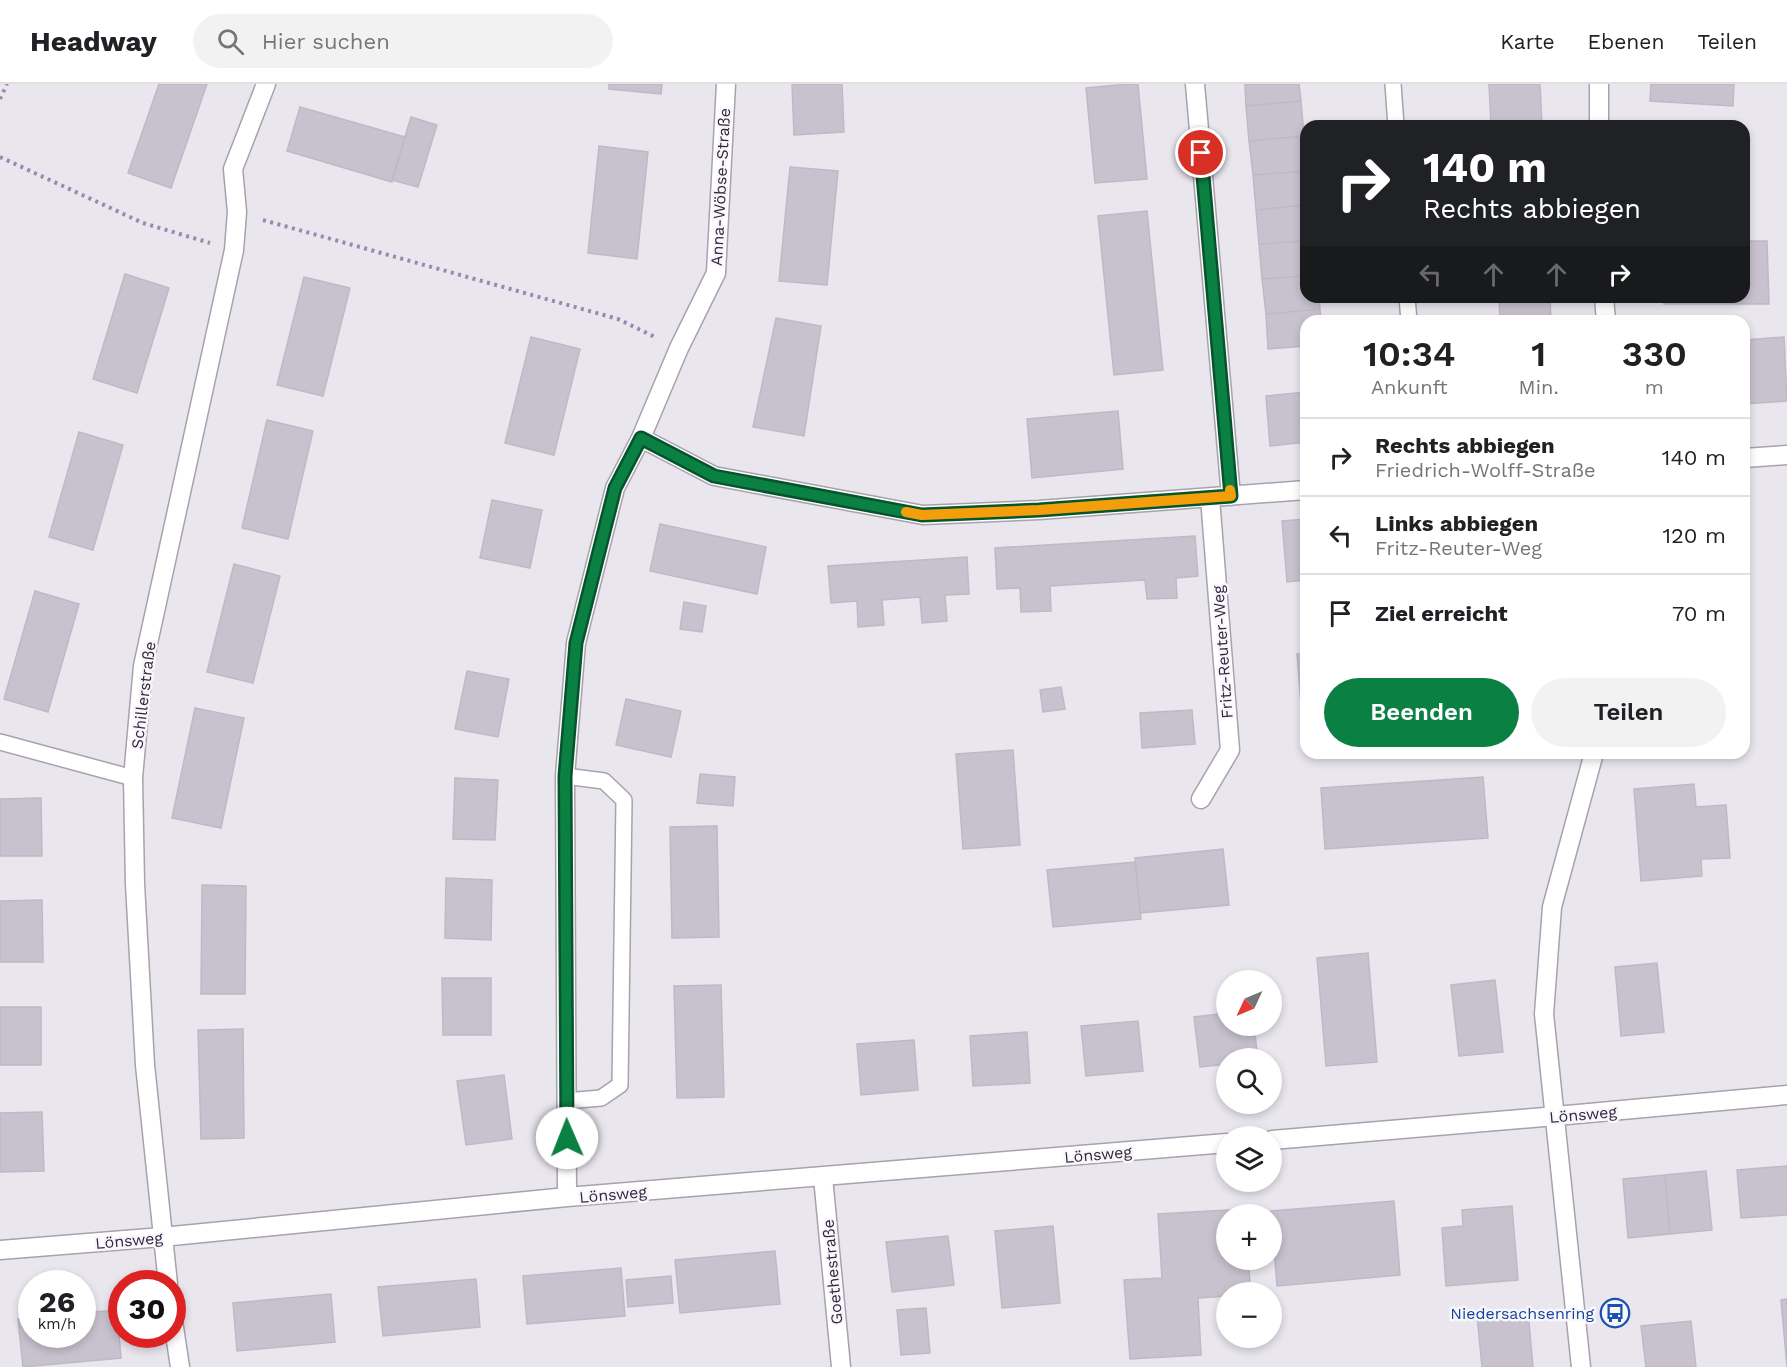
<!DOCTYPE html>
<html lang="de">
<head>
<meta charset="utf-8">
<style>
	:root { --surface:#fff; --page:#f2f2f2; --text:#202124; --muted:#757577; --line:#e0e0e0; --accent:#0b8043 }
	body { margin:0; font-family:"Work Sans",sans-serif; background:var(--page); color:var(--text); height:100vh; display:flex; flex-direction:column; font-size:22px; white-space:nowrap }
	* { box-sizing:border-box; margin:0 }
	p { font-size:20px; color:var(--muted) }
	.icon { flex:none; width:33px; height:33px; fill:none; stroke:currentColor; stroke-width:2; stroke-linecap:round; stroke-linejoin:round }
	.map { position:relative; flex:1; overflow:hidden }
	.side { position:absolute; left:1300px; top:231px; width:450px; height:444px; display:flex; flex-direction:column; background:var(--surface); border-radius:18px; box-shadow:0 3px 9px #0003 }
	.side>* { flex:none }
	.hud { position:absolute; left:1300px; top:36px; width:450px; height:183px; border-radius:18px; box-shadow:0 3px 9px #0003; background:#202124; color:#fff; overflow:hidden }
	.needle { width:39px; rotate:226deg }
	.buttons { position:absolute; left:1216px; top:886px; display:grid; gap:12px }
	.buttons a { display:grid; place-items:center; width:66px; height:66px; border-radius:50%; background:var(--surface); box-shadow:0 3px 9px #0003; font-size:30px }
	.speed { position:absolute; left:18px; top:1186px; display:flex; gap:12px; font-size:30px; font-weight:700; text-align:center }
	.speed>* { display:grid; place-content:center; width:78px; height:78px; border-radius:50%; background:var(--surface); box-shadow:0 3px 9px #0003; line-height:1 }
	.speed small { font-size:15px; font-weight:400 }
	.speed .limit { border:9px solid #d22; background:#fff; color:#111 }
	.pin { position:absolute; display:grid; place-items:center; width:51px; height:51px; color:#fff; margin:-26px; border:3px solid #fff; border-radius:50%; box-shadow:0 2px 6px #0007 }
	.me { position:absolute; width:66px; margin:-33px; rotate:359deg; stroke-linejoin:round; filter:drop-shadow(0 0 4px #0008) }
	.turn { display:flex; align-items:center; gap:21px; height:126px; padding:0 24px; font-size:27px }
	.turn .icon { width:78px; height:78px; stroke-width:2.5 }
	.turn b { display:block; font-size:42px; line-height:51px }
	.lanes { display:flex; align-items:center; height:57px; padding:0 24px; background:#0003; justify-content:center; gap:30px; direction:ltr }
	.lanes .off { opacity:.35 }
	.eta { display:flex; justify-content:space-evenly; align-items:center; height:102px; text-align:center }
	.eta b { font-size:36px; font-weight:600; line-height:42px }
	.cta { display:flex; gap:12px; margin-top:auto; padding:12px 24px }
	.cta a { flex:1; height:69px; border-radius:36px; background:var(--accent); color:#fff; font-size:24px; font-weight:600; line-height:69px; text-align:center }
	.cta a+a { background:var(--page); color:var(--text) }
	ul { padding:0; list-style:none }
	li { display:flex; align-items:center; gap:18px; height:78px; padding:0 24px; border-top:2px solid var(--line) }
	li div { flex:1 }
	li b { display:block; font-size:22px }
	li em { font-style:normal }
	header { display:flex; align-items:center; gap:36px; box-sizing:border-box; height:84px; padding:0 30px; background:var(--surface); border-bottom:2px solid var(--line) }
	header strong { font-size:28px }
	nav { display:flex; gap:33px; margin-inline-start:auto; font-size:21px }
	.search { width:420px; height:54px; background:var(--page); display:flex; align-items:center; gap:15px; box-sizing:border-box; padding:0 21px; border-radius:33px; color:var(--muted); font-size:22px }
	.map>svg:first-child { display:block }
</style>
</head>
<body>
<header>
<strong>Headway</strong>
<div class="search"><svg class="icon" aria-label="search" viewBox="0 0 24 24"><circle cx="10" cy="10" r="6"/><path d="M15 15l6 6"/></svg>Hier suchen</div>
<nav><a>Karte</a><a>Ebenen</a><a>Teilen</a></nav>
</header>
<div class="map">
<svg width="1787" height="1283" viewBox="0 0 1787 1283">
	<rect width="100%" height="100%" fill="#e9e6ee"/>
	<path fill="#c8c2cf" stroke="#bfb8c8" stroke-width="1.5" d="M159,0H207L171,104L128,89Z
		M609,0H662L661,10L609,5Z
		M792,0H842L844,48L794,51Z
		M1129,0H1138L1147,95L1095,99L1086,4Z
		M1245,0H1299L1301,17L1246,22Z
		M1489,0H1540L1542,42H1491Z
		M1651,0H1734L1733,22L1650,17Z
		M1301,17L1304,52L1249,57L1246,22Z
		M300,23L405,53L392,98L287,67Z
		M411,33L437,41L418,103L392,96Z
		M1304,52L1306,87L1253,91L1249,57Z
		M599,62L648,68L637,175L588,169Z
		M790,83L838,87L827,201L779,197Z
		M1306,87V121L1256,126L1253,91Z
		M1306,121V157L1259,160L1256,126Z
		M1147,127L1163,286L1114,291L1098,132Z
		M1306,157V192L1262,195L1259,160Z
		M1744,157H1767L1769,220H1664V213H1744Z
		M125,190L169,204L137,309L93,295Z
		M1306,192V213H1319L1320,225L1266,230L1262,195Z
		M304,193L350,204L323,312L277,301Z
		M1499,213H1550L1551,237H1500Z
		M1320,225L1321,237H1306V262L1268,265L1266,230Z
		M776,234L821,242L804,352L753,343Z
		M531,253L580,265L554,371L505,359Z
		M1784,253L1787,317L1744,320V256Z
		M1306,308V358L1270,362L1266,312Z
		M1118,327L1123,385L1032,394L1027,335Z
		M267,336L313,347L288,455L242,444Z
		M79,348L123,361L93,466L49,453Z
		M492,416L542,426L530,484L480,474Z
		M1306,435V496L1287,498L1282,437Z
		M660,440L766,463L757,510L650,487Z
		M1195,452L1198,492L1176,494L1177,514L1147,515L1145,496L1050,502L1051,527L1021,528L1020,504L997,505L995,464Z
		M967,473L969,510L945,511L947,537L922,539L920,513L882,516L884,541L858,543L857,517L831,519L828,482Z
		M234,480L280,492L253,599L207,588Z
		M35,507L79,520L48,628L4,615Z
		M684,518L706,522L702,548L680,545Z
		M1297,570H1306V632H1302Z
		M467,587L509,595L498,653L455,645Z
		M1061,603L1065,625L1043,628L1040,606Z
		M626,615L681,627L671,673L616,661Z
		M195,624L244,634L221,744L172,734Z
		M1192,626L1195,660L1142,664L1140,629Z
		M1013,666L1020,761L963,765L956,670Z
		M700,690L735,693L733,722L697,719Z
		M1483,693L1488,754L1325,765L1321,704Z
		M455,694L498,696L495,756L453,755Z
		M1694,700L1696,723L1726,721L1730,774L1701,775L1702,792L1641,797L1634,705Z
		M41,714L42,772H0V715Z
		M717,742L719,853L672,854L670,743Z
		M1223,765L1229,821L1140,829L1135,774Z
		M1135,778L1141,835L1053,843L1047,786Z
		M446,794L492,796L491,856L445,854Z
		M202,801L246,802L245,910H201Z
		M42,816L43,878H0V817Z
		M1368,869L1377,978L1326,982L1317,874Z
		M1657,879L1664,948L1621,952L1615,883Z
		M442,894H491V951H443Z
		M1495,896L1503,968L1459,972L1451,901Z
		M721,901L724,1013L677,1014L674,902Z
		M0,923H41V981H0Z
		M1227,929V942H1254L1258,975H1227V980L1200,983L1194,933Z
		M1138,937L1143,987L1086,992L1081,942Z
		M243,945L244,1054L201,1055L198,946Z
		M1027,948L1030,999L973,1002L970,952Z
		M914,956L918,1006L861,1011L857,960Z
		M504,991L512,1055L466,1061L457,997Z
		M42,1028L44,1087L0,1088V1029Z
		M1787,1082V1131L1741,1134L1737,1086Z
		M1706,1087L1712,1146L1670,1150L1665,1091Z
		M1665,1091L1670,1150L1628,1154L1623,1095Z
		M1394,1117L1400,1191L1277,1202L1271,1127Z
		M1512,1122L1518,1196L1446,1202L1442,1144L1463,1142L1462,1126Z
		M1245,1125L1246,1131H1227V1176H1248L1251,1209H1227V1212L1198,1214L1201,1271L1130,1275L1124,1196L1162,1194L1158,1130Z
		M1053,1142L1060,1219L1002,1224L995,1147Z
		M948,1152L954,1201L892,1208L886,1158Z
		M775,1167L780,1220L680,1229L675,1176Z
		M621,1184L625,1232L527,1240L523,1192Z
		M671,1192L673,1219L628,1223L626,1196Z
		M476,1195L480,1243L383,1252L378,1203Z
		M331,1210L335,1258L237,1267L233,1219Z
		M1787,1215V1283L1781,1216Z
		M926,1224L930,1269L901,1271L897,1226Z
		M117,1226L121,1274L23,1283L18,1235L32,1234V1251H82V1229Z
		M1528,1227L1533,1283H1482L1477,1231Z
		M1691,1237L1696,1283H1646L1641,1242Z"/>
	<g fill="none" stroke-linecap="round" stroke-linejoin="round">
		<g stroke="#a8a1af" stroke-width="18">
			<path id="lane" d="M1393,0L1396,42
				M1407,213L1409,237
				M0,658L133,694
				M565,692L604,697L624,716L620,1001L601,1014L566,1017"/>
		</g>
		<g stroke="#a8a1af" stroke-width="21">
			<path id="street" d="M1195,0L1231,412
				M1599,42V0
				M1604,213L1606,237
				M641,354L714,392L923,431L1039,426L1306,406
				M1744,374L1787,371
				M1201,715L1230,666L1210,414
				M1272,1056L1556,1032L1787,1011
				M823,1093L841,1283
				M567,1113L565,692L576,559L615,404L641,354L679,264L716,189L726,0
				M0,1166L162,1153L567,1113L1227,1059
				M168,1200L145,981L135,800L133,694L143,582L234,166L237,128L233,85L266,0
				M172,1230L180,1283
				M1581,1283L1544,930L1552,823L1594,669"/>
		</g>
		<path stroke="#9d87b1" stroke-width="4" stroke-dasharray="3 4.5" stroke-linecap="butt" d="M0,15L7,0
			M0,73L143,139L210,159
			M263,136L618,235L655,253"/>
		<use href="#lane" stroke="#fff" stroke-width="15"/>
		<use href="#street" stroke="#fff" stroke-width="18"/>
	</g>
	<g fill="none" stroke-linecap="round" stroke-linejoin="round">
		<g stroke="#07532c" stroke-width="15">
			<path id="route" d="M567,1054L565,692L576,559L615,404L641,354L714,392L922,431L1039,426L1231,412L1201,69"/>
		</g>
		<use href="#route" stroke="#0b8043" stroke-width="10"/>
		<path stroke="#f59e0b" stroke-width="10" d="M906,428L922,431L1039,426L1231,412L1230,406"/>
	</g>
	<defs>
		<g id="bus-ring" transform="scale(1.5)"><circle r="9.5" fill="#f8f7fb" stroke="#1a4fb4" stroke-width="1.5"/><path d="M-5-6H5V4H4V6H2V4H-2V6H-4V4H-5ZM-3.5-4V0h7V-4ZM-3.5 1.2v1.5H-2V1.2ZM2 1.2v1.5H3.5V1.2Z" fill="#1a4fb4"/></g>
	</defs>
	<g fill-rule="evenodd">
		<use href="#bus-ring" x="1615" y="1229"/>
	</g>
	<g text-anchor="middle" stroke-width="5" stroke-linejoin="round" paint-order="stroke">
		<g font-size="16" fill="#352540" stroke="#f8f7fb">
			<text transform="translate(720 103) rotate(-87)" y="6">Anna-Wöbse-Straße</text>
			<text transform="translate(1222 568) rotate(-94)" y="6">Fritz-Reuter-Weg</text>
			<text transform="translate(143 611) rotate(-83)" y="6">Schillerstraße</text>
			<text transform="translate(1583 1030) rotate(-5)" y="6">Lönsweg</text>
			<text transform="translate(1098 1070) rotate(-5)" y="6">Lönsweg</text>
			<text transform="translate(613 1110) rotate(-5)" y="6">Lönsweg</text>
			<text transform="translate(129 1156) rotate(-5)" y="6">Lönsweg</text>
			<text transform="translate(832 1188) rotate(-95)" y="6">Goethestraße</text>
		</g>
		<g font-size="16" fill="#164399" stroke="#f8f7fb" text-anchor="end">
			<text x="1594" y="1235">Niedersachsenring</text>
		</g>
	</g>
</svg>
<div class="buttons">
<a><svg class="needle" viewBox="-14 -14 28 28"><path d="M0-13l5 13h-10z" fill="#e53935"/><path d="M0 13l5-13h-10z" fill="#757577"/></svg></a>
<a><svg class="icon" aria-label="search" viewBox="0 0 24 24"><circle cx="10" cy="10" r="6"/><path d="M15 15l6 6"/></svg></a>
<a><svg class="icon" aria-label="layers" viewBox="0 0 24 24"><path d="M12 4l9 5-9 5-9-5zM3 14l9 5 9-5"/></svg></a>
<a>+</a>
<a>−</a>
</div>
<div class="speed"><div>26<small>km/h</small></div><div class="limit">30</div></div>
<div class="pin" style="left:1201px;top:69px;background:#d93025"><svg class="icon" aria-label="arrive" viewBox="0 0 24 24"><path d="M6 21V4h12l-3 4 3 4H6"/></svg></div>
<svg class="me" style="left:567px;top:1054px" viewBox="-20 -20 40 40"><circle r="19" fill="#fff"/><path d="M0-13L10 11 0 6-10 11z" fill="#0b8043"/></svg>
<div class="hud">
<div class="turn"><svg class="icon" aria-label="right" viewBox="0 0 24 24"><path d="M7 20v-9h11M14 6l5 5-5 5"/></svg><div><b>140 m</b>Rechts abbiegen</div></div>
<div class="lanes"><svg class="icon off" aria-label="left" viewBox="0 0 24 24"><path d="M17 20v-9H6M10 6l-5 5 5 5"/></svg><svg class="icon off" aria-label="ahead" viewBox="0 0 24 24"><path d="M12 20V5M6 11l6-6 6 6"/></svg><svg class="icon off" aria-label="ahead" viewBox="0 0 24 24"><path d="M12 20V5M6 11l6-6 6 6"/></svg><svg class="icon" aria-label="right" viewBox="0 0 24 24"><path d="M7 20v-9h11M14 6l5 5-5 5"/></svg></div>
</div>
<section class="side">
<div class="eta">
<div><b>10:34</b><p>Ankunft</p></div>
<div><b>1</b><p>Min.</p></div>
<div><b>330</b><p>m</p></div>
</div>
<ul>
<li><svg class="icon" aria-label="right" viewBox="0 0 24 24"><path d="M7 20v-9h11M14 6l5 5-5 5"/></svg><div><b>Rechts abbiegen</b><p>Friedrich-Wolff-Straße</p></div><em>140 m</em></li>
<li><svg class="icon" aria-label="left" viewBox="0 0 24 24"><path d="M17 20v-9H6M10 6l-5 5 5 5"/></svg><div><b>Links abbiegen</b><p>Fritz-Reuter-Weg</p></div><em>120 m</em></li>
<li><svg class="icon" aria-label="arrive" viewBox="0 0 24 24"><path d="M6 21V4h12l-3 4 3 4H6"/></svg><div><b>Ziel erreicht</b></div><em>70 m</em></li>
</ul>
<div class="cta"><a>Beenden</a><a>Teilen</a></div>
</section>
</div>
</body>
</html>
